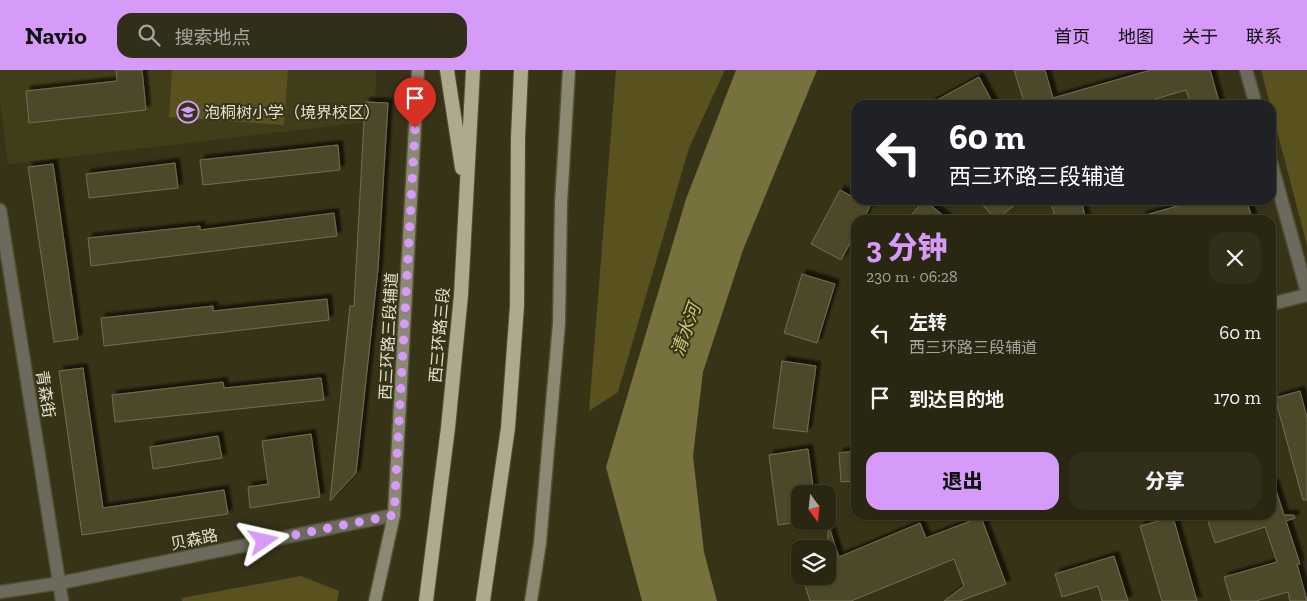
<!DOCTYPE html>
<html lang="zh">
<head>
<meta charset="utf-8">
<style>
	:root { --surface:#292611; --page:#312e1a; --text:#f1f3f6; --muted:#a5a59f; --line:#454331; --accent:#d69bf9 }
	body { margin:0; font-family:"Zilla Slab","Noto Sans SC",serif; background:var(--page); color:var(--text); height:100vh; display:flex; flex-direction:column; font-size:19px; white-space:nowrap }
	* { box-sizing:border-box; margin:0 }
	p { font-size:16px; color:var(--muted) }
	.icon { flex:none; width:28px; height:28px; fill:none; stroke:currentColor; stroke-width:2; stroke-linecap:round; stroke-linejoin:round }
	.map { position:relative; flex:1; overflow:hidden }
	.panel { position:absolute; left:851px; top:145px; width:425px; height:305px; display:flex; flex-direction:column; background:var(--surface); border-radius:15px; box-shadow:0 1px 4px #0004,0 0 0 1px var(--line) }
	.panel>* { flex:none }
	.guide { position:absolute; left:851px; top:30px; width:425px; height:105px; border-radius:15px; box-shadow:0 1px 4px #0004,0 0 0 1px var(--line); background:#202124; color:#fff; overflow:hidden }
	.needle { width:32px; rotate:165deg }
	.fabs { position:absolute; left:791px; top:415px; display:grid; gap:10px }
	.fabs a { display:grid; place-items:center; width:45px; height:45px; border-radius:10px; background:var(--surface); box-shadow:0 1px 4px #0004,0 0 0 1px var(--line); font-size:25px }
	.pin { position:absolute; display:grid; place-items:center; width:42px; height:42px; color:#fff; margin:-51px -21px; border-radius:50% 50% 50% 0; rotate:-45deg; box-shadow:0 0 5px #0007 }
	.pin .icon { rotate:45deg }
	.me { position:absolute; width:55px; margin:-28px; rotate:79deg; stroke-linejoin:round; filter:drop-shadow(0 0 4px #0008) }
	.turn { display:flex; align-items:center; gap:18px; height:105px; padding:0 15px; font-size:22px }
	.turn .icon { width:65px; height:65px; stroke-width:2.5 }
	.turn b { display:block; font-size:35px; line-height:42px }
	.round { display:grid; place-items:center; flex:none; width:52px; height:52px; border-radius:15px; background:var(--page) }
	.overview { display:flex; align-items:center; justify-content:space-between; height:85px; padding:0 15px }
	h1 { font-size:30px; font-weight:800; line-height:38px; color:var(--accent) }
	.cta { display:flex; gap:10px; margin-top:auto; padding:10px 15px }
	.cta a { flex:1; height:58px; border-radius:15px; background:var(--accent); color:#111; font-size:20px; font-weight:800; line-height:58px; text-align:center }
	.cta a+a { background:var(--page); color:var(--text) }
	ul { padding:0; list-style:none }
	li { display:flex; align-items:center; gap:15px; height:65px; padding:0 15px }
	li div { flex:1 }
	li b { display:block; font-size:19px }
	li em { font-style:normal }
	header { display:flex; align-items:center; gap:30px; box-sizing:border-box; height:70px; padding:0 25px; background:var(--accent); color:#111 }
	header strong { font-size:24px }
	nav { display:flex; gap:28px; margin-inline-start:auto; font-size:18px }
	.search { width:350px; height:45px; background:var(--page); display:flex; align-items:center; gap:12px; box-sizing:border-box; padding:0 18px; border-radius:15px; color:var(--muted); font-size:19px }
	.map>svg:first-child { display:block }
</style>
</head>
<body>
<header>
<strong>Navio</strong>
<div class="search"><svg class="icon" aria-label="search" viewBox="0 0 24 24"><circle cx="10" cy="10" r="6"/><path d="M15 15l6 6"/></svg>搜索地点</div>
<nav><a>首页</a><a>地图</a><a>关于</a><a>联系</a></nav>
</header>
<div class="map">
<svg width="1307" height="531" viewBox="0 0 1307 531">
	<defs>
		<filter id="shadow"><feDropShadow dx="4.5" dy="-4.5" stdDeviation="1" flood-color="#0009"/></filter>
	</defs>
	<rect width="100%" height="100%" fill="#373317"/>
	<path fill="#413d18" d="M0,0H376L375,51L8,94L0,32Z"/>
	<path fill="#59521f" d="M172,0H288L284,55L169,47Z
		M616,0H725L689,78L618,322L589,341Z
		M1261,0H1307V175Z
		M301,506L339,521L337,531H182V528Z"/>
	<path fill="#77713d" d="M736,0H817L743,180L703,302L693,386L704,482L717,531H642L606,397L686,129Z"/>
	<path fill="#4c492c" stroke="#726f50" filter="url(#shadow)" d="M116,0H142L146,40L29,53L26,21L117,11Z
		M1014,0H1045L1053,28L1151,0H1210L1220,35H1191L1186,20L1135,35H1025Z
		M979,7L994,35H928Z
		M365,32L388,33L378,199L356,403L330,431L350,236H354Z
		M338,75L340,100L203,115L200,90Z
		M175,93L178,118L89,128L86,104Z
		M53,94L78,269L54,272L28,97Z
		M840,120L870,136L863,150H856V162L841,190L811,174Z
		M924,130L949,150H907Z
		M978,130H1021L996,150Z
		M1050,130H1081L1086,150H1056Z
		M1199,130H1246L1253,150H1142V146Z
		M334,143L337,166L91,196L88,168L200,156V160Z
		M802,204L835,214L817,273L784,263Z
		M327,229L329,250L104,276L101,248L213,236V241Z
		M782,291L816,296L807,362L773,358Z
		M83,298L103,438L224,420L228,444L82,465L59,301Z
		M321,308L324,330L115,352L112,325L223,312L224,318Z
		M1300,321L1307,348V430H1303L1275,328Z
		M311,364L320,427L250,438L248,417L268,414L262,371Z
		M218,366L222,388L153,399L150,377Z
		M808,379L814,424H800V452L778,455L769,385Z
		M856,381V411L841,412L839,383Z
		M1271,414H1274L1284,445H1294L1295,448L1286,451L1300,494H1297L1307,531H1290L1288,522L1256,531H1231L1224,507L1277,492L1265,457L1215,473L1206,445H1271Z
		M981,447L1006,514L960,531H944L964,516L954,489L851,531H810L802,506H828V461L830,460L839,487L920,453L926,468Z
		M1173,447L1197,531H1162L1140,456Z
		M1114,486L1128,531H1102L1098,516L1062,527L1055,504Z"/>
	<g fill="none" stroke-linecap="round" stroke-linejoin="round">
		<g stroke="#524f35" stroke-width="15">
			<path id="minor" d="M1246,0L1256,35
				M1271,92L1307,222
				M0,140L62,531
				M1271,234L1307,225
				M0,522L60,513L394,445"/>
		</g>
		<g stroke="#524f35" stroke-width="15">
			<path id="secondary" d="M375,531L394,445L418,0
				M531,531L540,473L559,253L561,133L569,0"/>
		</g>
		<g stroke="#524f35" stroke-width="16">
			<path id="trunk" d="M447,0L462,98
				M426,531L448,358L461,225L473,0
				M483,531L508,358L517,236L518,68L521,0"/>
		</g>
		<use href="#minor" stroke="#6b6a5d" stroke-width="12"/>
		<use href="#secondary" stroke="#8b8974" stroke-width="12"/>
		<use href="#trunk" stroke="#aeaa8d" stroke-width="14"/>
	</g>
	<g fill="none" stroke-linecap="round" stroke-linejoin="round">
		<path stroke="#d69bf9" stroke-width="9" stroke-dasharray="0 16.2" d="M264,471L394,445L415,58"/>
	</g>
	<defs>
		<g id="school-ring" transform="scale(1.125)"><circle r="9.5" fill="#373317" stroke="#d69bf9" stroke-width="1.5"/><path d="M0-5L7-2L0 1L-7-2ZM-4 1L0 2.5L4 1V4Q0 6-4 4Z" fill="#d69bf9"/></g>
	</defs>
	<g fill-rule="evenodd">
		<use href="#school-ring" x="188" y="42"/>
	</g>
	<g text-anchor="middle" stroke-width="4" stroke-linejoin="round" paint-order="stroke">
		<g font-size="16" fill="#e2e0d0" stroke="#373317" text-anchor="start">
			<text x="204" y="48">泡桐树小学（境界校区）</text>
		</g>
		<g font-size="16" fill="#e2e0d0" stroke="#373317">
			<text transform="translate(439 265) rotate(-85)" y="6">西三环路三段</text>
			<text transform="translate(388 266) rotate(-87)" y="6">西三环路三段辅道</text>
			<text transform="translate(46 324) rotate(81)" y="6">青森街</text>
			<text transform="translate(194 469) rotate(-12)" y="6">贝森路</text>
		</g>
		<g font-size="18" font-style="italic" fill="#d1c777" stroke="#373317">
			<text transform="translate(686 260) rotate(-70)" y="6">清水河</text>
		</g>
	</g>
</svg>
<div class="fabs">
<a><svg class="needle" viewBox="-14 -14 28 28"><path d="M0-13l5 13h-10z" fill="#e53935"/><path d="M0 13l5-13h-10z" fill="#a5a59f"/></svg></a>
<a><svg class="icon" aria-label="layers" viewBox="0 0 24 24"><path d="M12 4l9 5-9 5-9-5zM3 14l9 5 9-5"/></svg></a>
</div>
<div class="pin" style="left:415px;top:58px;background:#d93025"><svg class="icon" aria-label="arrive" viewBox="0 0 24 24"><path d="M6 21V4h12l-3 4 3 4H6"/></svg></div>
<svg class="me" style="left:264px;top:471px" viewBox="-20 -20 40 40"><path d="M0-17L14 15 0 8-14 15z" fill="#d69bf9" stroke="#fff" stroke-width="4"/></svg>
<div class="guide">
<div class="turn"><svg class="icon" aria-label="left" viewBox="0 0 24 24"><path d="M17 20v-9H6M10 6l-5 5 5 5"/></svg><div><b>60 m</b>西三环路三段辅道</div></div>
</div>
<section class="panel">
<div class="overview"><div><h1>3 分钟</h1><p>230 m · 06:28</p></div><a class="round"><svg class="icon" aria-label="close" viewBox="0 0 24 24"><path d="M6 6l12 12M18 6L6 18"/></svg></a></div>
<ul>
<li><svg class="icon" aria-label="left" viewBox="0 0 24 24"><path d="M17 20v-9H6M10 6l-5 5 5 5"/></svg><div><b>左转</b><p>西三环路三段辅道</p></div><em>60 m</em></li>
<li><svg class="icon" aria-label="arrive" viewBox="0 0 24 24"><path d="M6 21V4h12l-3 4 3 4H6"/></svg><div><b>到达目的地</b></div><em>170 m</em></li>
</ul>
<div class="cta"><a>退出</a><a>分享</a></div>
</section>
</div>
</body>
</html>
